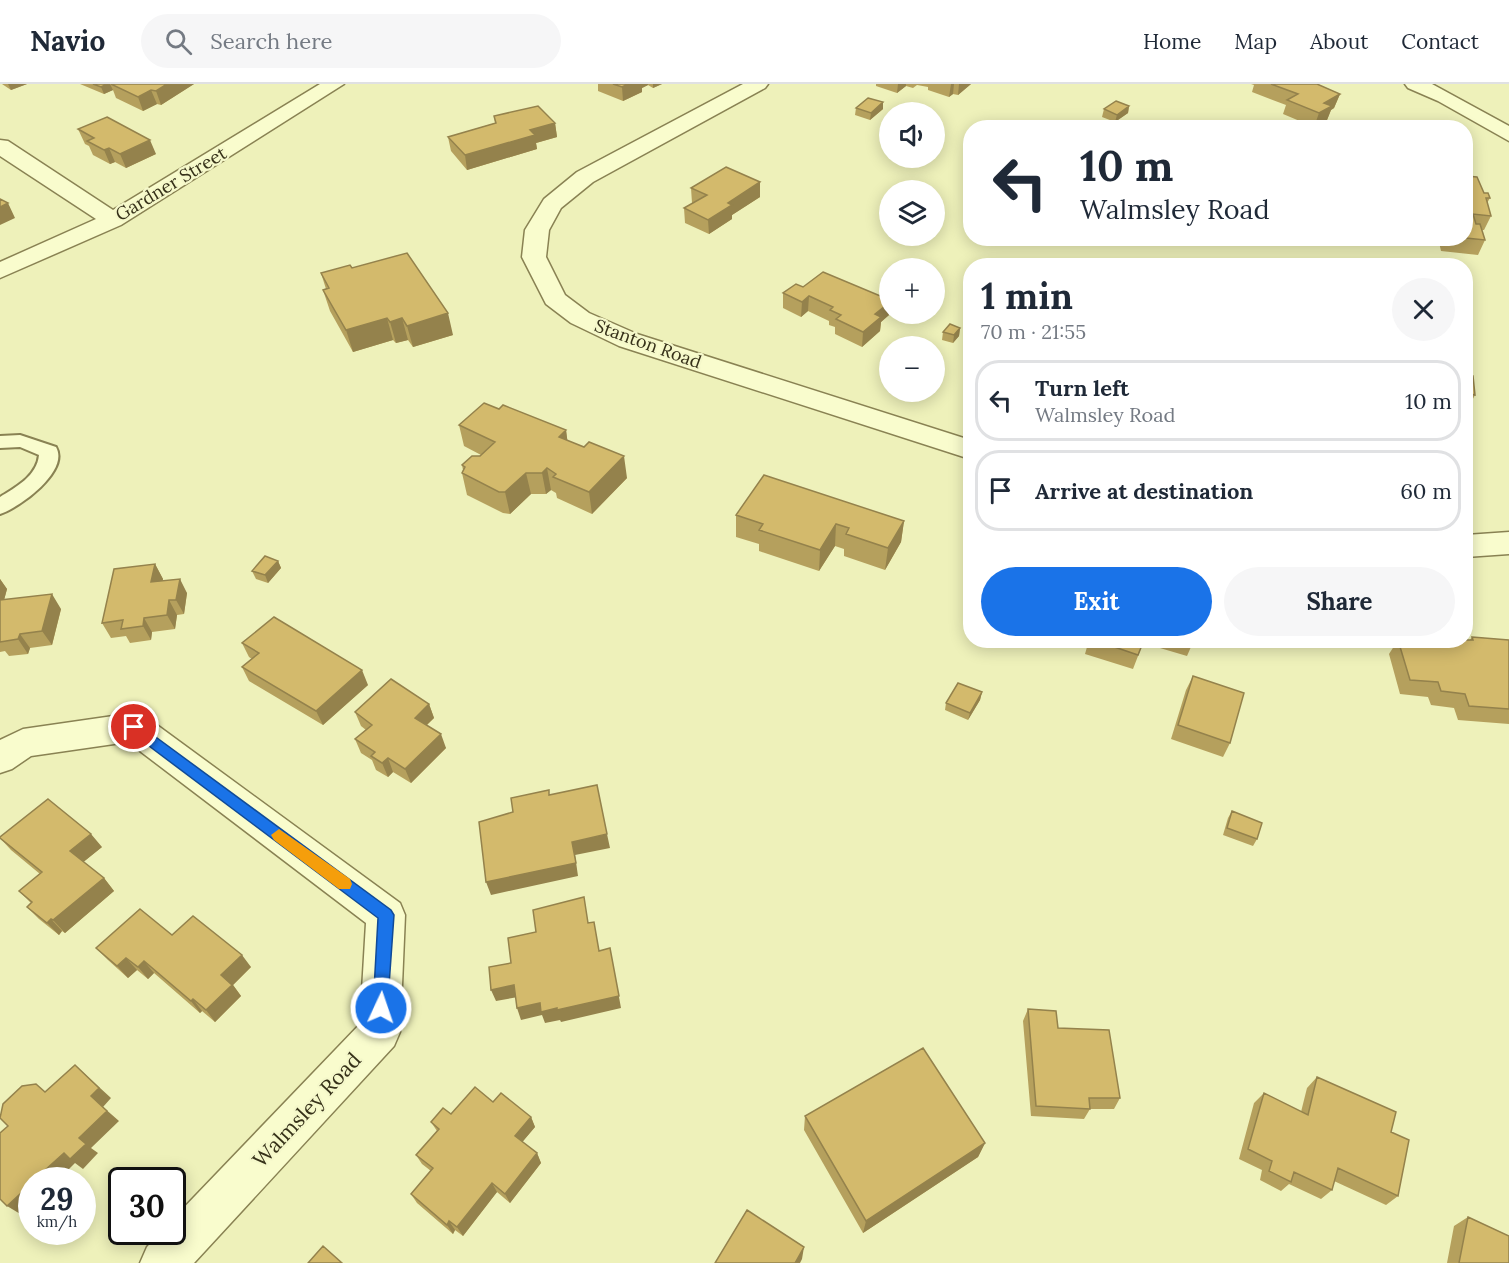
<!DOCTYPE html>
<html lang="en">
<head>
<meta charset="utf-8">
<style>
	:root { --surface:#fff; --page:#f6f6f7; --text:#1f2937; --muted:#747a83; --line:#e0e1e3; --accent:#1a73e8 }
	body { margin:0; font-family:Lora,serif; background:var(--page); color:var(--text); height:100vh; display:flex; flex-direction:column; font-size:22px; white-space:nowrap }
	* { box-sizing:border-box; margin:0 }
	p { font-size:20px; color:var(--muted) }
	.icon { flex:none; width:33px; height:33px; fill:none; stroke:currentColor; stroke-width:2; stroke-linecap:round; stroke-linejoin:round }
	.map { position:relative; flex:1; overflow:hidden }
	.drawer { position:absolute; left:963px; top:174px; width:510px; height:390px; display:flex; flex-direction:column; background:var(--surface); border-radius:24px; box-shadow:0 3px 15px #0003 }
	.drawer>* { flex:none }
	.hud { position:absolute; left:963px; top:36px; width:510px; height:126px; border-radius:24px; box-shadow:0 3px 15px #0003; background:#fff; color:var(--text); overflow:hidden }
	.tools { position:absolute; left:879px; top:18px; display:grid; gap:12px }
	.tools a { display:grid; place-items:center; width:66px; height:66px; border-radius:50%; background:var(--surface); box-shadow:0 3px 15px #0003; font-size:30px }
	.speed { position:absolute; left:18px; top:1083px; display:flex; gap:12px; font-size:30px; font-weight:700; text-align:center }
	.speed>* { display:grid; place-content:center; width:78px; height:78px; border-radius:50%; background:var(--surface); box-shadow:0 3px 15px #0003; line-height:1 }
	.speed small { font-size:15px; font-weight:400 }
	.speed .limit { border:3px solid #111; border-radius:9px; background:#fff; color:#111 }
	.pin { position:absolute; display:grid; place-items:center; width:51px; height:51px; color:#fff; margin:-26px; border:3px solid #fff; border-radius:50%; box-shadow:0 2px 6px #0007 }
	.me { position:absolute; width:66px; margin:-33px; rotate:3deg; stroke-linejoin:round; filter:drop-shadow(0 0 4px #0008) }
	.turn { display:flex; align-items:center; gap:21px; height:126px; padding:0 18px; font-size:27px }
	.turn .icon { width:78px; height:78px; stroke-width:2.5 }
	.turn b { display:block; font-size:42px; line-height:51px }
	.round { display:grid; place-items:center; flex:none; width:63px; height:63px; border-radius:32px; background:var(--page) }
	.head { display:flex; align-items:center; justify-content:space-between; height:102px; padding:0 18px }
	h1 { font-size:36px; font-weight:700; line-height:45px }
	.primary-button { display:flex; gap:12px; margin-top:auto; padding:12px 18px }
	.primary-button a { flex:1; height:69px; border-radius:36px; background:var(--accent); color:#fff; font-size:24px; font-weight:700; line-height:69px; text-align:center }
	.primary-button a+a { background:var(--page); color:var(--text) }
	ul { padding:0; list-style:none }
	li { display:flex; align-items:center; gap:18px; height:81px; margin:0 12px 9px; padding:0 6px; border:3px solid var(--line); border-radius:24px }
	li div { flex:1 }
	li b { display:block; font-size:22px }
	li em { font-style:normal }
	header { display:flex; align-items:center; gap:36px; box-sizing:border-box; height:84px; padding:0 30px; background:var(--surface); border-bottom:2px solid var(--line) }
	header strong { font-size:28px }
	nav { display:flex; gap:33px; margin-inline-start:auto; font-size:21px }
	.search { width:420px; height:54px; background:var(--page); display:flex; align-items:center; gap:15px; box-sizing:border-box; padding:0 21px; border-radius:33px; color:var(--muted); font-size:22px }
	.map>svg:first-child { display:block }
</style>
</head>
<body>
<header>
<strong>Navio</strong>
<div class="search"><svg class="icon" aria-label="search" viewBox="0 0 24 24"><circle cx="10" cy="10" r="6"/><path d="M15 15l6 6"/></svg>Search here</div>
<nav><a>Home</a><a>Map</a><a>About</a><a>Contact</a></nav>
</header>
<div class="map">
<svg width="1509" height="1179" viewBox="0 0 1509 1179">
	<rect width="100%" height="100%" fill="#eef1ba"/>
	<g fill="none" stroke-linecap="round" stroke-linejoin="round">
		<g stroke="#898253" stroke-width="4">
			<path id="service" d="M20,351L56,363C70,387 19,424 0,430V413C16,403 37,392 39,371L20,363L0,364V352Z"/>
		</g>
		<g stroke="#898253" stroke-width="3">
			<path id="minor" d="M320,0H344L121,141L0,194V178L96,135L0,72V56L8,57L113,126Z
				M743,0H768L765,4L593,98L561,124L549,146L546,173L565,211L589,229L637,250L970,356V375L619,262L571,239L546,220L522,173L525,146L544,115L577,88Z
				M1405,0H1432L1509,42V57L1438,17L1408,4Z
				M1509,448V470L1466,473V451Z
				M134,629L146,633L400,819L405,831L400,948L394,962L194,1179H140L147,1163L161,1148H172V1136L360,940L366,839L128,658L31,672L12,685L0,689V656L23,645Z"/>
		</g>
		<use href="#service" fill="#f9fccd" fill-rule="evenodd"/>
		<use href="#minor" fill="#f9fccd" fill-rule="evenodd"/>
	</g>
	<path fill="#b5a05d" d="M2,0H27L11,6Z
		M80,0H194L161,21L157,20L143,27L116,14L113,6L104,10Z
		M598,0H662L653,4L648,1L642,4V8L623,17L598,7Z
		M876,0H971L958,11L953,10L949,13L928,6V3L917,1L913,4L906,2L897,9L876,2Z
		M1251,0H1317L1340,10L1334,24L1331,26L1327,36L1314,43L1283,30L1286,21L1252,8L1254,1Z
		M883,18V25L870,36L855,31L856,24Z
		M1129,22L1128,29L1115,38L1102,33L1104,25Z
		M494,32L555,39L557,53L536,59L537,65L467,86L451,67L448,53L495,39Z
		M78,45L156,70L126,84L115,78L110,80L93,71L89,62L85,60Z
		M1466,92L1490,114L1487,119L1491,132L1484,146H1482L1485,156L1478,171L1441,167L1438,154H1466Z
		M760,98V113L732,131V135L709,150L685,139L684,124L693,119H692L691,104Z
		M352,184L453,251L413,263L408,256L396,259L393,256L353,268L330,227L323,206L326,205L321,189Z
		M803,203L889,231L881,238L880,247L862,263L835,250V243L829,241V237L808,227L801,233L783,224V209Z
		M960,244L959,252L953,259L942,256L943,248Z
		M1466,291L1475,311L1467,326L1466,325Z
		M499,325L566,346L567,356L627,394L592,430L557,414L556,409L551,406L546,410H531L510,430L503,429L467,411L462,389L463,386L462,381L481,371L464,362L459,341Z
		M736,431L904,437L901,458L885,486L844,472V465L835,462L819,487L759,467V460L736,453Z
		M278,477L281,484L268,499L256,495L252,487Z
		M155,480L163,495L162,497L187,509L184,530L177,531L175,545L152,548L151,556L130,559L126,552L111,554L102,539Z
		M0,495L7,505L4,516L61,525L52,561L30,564L28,570L9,572L5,567L0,568Z
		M1472,553L1509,556V640L1458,636L1454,624L1431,621L1428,613L1400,610L1389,570L1398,556L1425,558L1426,556H1470Z
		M1089,556H1194L1187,572L1143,559L1133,585L1085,570Z
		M242,559L368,601L323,641L249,597L242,583L252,575L249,573Z
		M1193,592L1230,659L1223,673L1171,655L1186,606Z
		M982,608L980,616L968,636L945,626L946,619Z
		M429,620L434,634L427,641L446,664L411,699L393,688L388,693L376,686L372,676L361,669L355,655L366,646L361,642L355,628Z
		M1232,727L1257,755L1253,762L1223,751L1228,734Z
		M0,754L102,763L83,778L104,794L114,807L65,849L62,847L59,851L39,835L27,823L31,819L19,807L40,790L11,766Z
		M172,851L251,883L233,901L241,912L215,938L202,927L200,929L154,889L148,895L137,886L128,894L108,876L96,864Z
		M1028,925L1058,944L1120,1014L1114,1025H1090L1084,1035L1031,1032L1023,937Z
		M1317,993L1391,1048L1398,1112L1386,1121L1334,1097L1332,1106L1321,1115L1289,1100L1281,1107L1260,1096L1262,1086L1239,1075L1254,1019L1264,1009L1301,1028L1307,1004Z
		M493,1018L531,1033L535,1043L522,1058L537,1069L541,1079L510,1119L497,1108L463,1152L455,1146L453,1150L417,1119L411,1110L431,1087L422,1080L416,1071L437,1047L431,1038L451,1030Z
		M805,1032L985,1059L978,1073L863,1149L804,1046Z
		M1468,1133L1509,1152V1151V1179H1447L1454,1142Z"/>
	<path fill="#94824c" d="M8,0H27L11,6Z
		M107,0H110L113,6L104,10L101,3Z
		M167,0H194L161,21L156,7Z
		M628,0H648V1L642,4V8L623,17L622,3Z
		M653,0H662L653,4Z
		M898,0H906V2L897,9Z
		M951,0H954L953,10L949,13Z
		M959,0H971L958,11Z
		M151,6L157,20L143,27L138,13Z
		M1340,10L1334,24L1331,26L1327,36L1314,43L1319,29L1324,19Z
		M883,18V25L870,36L871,29Z
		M1129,22L1128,29L1115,38L1117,31Z
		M555,39L557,53L536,59L537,65L467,86L465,71L530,46Z
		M150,56L156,70L126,84L120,70Z
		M109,64L115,78L110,80L104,66Z
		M760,98V113L732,131V135L709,150L708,136L728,119Z
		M8,119L15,134L0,141V123Z
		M809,212L808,227L801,233L802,218Z
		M890,218L889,231L881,238L880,247L862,263L863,248L875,230Z
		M448,229L453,251L413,263L407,242Z
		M387,234L393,256L353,268L346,246Z
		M402,234L408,256L396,259L390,238Z
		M960,244L959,252L953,259L954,251Z
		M566,346L569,368L559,353Z
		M624,372L627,394L592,430L589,408Z
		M547,384L551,406L546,410L542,389Z
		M526,389L531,410L510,430L505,408Z
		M904,437L901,458L885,486L888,464Z
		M836,440L835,462L819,487L820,466Z
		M278,477L281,484L268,499L265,491Z
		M155,480L163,495L160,513L151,498Z
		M0,495L7,505L0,531Z
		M180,495L187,509L184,530L176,516Z
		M52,510L61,525L52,561L42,547Z
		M169,516L177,531L175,545L167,531Z
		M144,534L152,548L151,556L143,542Z
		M20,550L30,564L28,570L18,555Z
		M362,586L368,601L323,641L316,627Z
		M982,608L980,616L968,636L970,629Z
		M429,620L434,634L420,647L415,634Z
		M441,650L446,664L411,699L405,685Z
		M388,674L393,688L388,693L382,679Z
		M91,750L102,763L81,780L70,767Z
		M607,750L610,764L575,771L578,792L491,811L486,798L572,758Z
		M104,794L114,807L65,849L53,836Z
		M51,835L62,847L59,851L47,839Z
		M610,864L621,924L561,938L560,936L545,939L542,931L521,936L517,924L540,919Z
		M242,871L251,883L233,901L241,912L215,938L206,926L221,891Z
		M126,874L137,886L128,894L117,882Z
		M144,877L154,889L148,895L138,883Z
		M514,901L518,913L496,917L491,906Z
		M193,915L202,927L200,929L191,917Z
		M75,981L111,1014L103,1023L119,1037L91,1064L98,1069L83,1085L75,1079L58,1096H34L91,1012Z
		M531,1033L535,1043L519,1062L515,1052Z
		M985,1059L978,1073L863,1149L866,1137Z
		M537,1069L541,1079L510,1119L505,1110Z
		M32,1099V1121L22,1131L7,1122Z
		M492,1099L497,1108L463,1152L457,1143Z
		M449,1137L455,1146L453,1150L447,1141Z
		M804,1163L802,1175L800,1179H795Z"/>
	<path fill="#d3ba6c" stroke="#94824c" stroke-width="1.5" d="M93,0H107L101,3Z
		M111,0H167L156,7L151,6L138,13Z
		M613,0H628L622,3Z
		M1271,0H1317L1340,10L1324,19L1332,22L1319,29L1287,16L1298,10Z
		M868,14L883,18L871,29L856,24Z
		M1116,17L1129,22L1117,31L1104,25Z
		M538,22L555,39L530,46L535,51L465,71L448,53L496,39L494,32Z
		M107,33L150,56L120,70L109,64L104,66L87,57L94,54L78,45Z
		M726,83L760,98L728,119L732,121L708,136L684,124L707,111L691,104Z
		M1466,92L1477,93L1484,109H1488L1490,114H1486L1491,132L1473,130L1476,140H1480L1485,156L1466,154Z
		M0,115L8,119L0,123Z
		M407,169L448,229L407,242L402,234L390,238L387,234L346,246L323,206L329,204L321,189L350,181L352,184Z
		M823,188L890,216V218L875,230L881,233L863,248L836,235L841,231L830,226L833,223L809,212L802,218L783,209L796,200L803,203Z
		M950,240L960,244L954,251L943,248Z
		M1466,291L1473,292L1475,311L1466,309Z
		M484,319L499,325L503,321L566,346L559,353L584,363L589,358L624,372L589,408L553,393L556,390L547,384L542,389H526L505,408H499L462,389L465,383L462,381L472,372H480L495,358L459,341Z
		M764,391L904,437L888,464L846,450L849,444L836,440L820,466L759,446L763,440L736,431Z
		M265,472L278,477L265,491L252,487Z
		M155,480L151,498L180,495L176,516H169L167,531L144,534L143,542L121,545L123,536L102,539L114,485Z
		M52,510L42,547L20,550L18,555L0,558V516Z
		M274,533L362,586L316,627L242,583L259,569L242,559Z
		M1472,553L1509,556V625L1469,622L1465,610L1441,607L1438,598L1410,596L1398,556L1431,559L1430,556H1473Z
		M1094,556H1144L1138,571Z
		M1193,592L1244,609L1230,659L1178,641Z
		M391,595L429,620L415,634L441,650L405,685L388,674L382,679L371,672L375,668L355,655L372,641L355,628Z
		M958,599L982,608L970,629L946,619Z
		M597,701L607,750L572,758L576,779L486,798L479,738L513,728L511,714L549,706V711Z
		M48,715L91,750L70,767L104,794L53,836L51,835L47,839L27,823L32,818L19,807L42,788L0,754V753Z
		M1232,727L1262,739L1257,755L1227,744Z
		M584,813L588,839L594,838L599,867L610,864L619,912L557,926V924L541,928L540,919L517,924L514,901L491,906L489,883L511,879L508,854L536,848L533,826Z
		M140,825L172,851L193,832L242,871L221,891L232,901L206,926L193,915L191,917L144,877L138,883L126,874L117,882L96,864Z
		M1028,925L1056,927L1058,944L1109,946L1120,1014H1089L1090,1025L1036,1022Z
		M923,964L985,1059L866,1137L805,1032Z
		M75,981L99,1004L91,1012L107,1027L79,1054L86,1060L70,1075L64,1069L34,1096H32V1099L7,1122L0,1115V1049L8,1042L0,1034L3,1020L22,1002L36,1000L45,1008Z
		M1317,993L1396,1028L1391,1048L1409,1056L1398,1112L1338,1084L1332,1106L1294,1088L1291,1098L1269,1087L1272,1077L1248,1065L1264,1009L1308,1031Z
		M475,1003L493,1018L501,1009L531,1033L515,1052L537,1069L505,1110L492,1099L457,1143L449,1137L447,1141L411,1110L433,1084L416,1071L439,1045L431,1038L443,1024L451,1030Z
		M747,1126L804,1163L795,1179H715Z
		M1468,1133L1509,1152V1179H1459Z
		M323,1162L342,1179H308Z"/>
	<path fill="#1a73e8" stroke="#114b97" stroke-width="1.5" d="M134,637L391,826L394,831L387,930L381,932L376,930L373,924L378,834L129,647V639Z"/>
	<path fill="#f59e0b" d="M279,745L350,795L352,800L350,805H339L274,756L271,751Z"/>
	<g text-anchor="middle" stroke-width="4.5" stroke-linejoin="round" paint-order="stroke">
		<g font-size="18" fill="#363119" stroke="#f5f8ca">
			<text transform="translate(171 100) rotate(-31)" y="6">Gardner Street</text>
			<text transform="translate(648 260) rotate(20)" y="6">Stanton Road</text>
		</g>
		<g font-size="21" fill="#363119" stroke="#f5f8ca">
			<text transform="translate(307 1026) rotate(-47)" y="7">Walmsley Road</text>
		</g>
	</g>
</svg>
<div class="tools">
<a><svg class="icon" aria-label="sound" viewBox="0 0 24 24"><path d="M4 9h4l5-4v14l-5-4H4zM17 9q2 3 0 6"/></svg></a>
<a><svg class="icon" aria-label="layers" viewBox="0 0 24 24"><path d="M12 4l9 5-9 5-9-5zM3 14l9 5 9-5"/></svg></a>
<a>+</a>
<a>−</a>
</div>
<div class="speed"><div>29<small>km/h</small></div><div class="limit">30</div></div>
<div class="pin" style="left:134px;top:643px;background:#d93025"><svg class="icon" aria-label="arrive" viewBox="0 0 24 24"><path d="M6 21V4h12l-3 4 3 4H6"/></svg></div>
<svg class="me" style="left:381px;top:924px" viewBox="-20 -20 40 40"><circle r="17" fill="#1a73e8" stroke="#fff" stroke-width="3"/><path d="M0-11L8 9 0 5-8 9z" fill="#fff"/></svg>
<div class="hud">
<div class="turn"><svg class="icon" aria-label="left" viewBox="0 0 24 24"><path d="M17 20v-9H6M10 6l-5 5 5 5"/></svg><div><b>10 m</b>Walmsley Road</div></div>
</div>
<section class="drawer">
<div class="head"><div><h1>1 min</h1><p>70 m · 21:55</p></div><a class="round"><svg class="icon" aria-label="close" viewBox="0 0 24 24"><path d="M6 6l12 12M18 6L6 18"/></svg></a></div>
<ul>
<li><svg class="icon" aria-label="left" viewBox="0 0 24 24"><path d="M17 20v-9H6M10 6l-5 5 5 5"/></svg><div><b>Turn left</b><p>Walmsley Road</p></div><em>10 m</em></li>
<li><svg class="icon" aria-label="arrive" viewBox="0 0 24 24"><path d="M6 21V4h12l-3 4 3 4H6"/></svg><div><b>Arrive at destination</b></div><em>60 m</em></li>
</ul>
<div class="primary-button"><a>Exit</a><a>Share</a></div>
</section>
</div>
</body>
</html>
